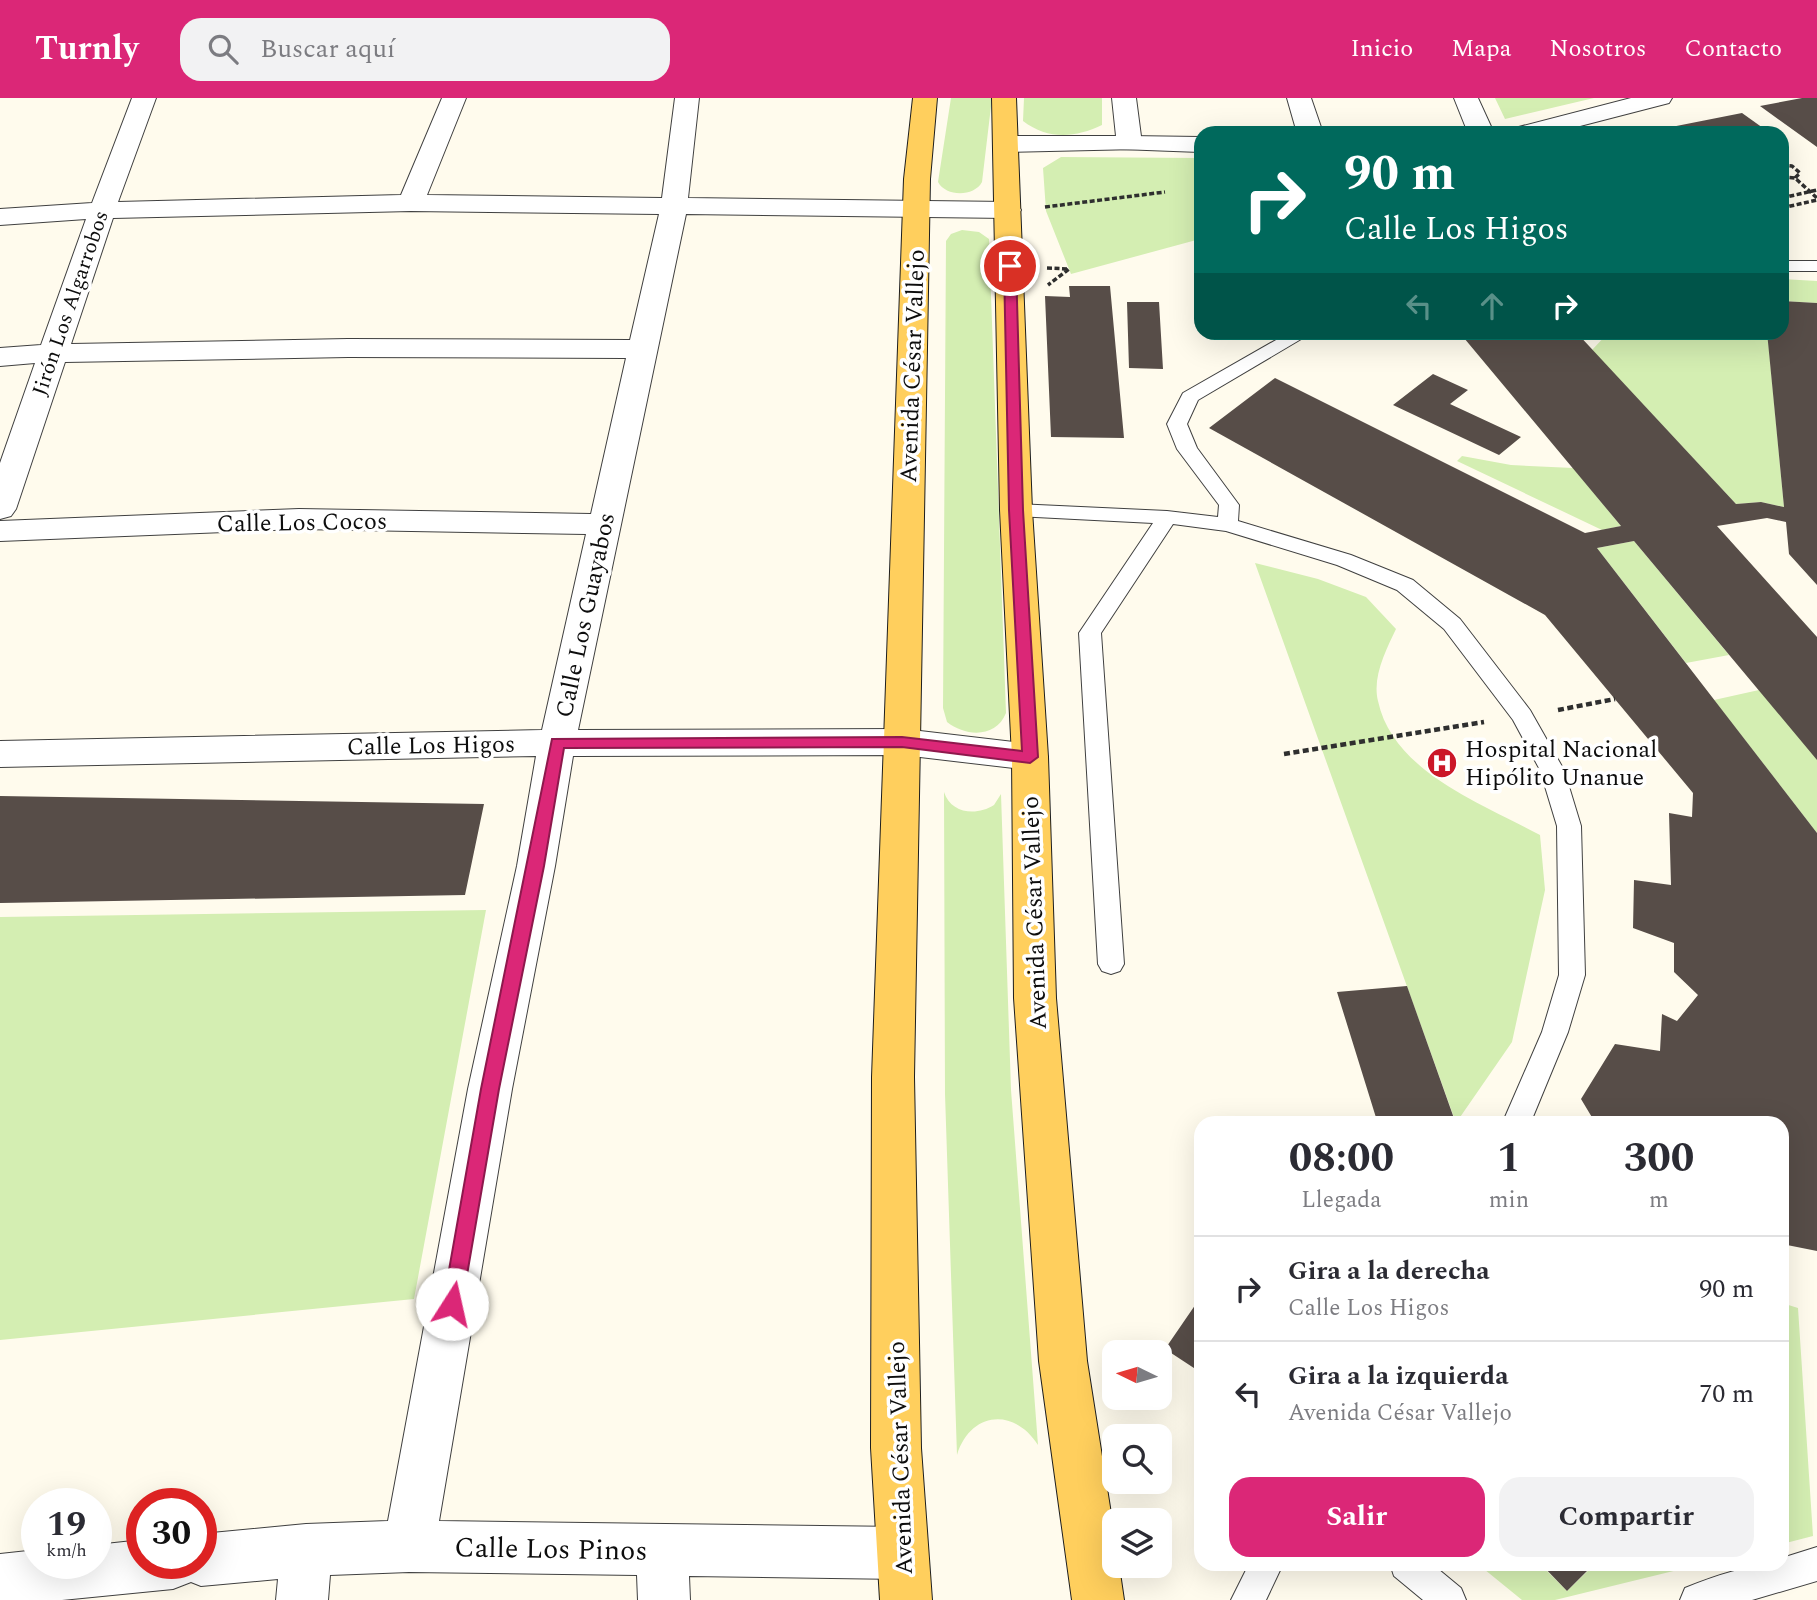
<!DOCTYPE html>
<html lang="es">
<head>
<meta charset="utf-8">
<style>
	:root { --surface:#fff; --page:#f2f2f3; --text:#2b2b33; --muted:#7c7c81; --line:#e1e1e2; --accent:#db2777 }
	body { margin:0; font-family:Spectral,serif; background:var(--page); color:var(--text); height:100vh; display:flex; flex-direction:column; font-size:26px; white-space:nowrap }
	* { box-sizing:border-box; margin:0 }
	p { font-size:23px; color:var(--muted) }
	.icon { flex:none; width:38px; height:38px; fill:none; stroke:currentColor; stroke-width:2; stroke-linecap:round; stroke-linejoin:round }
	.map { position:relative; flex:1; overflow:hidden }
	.sheet { position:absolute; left:1194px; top:1018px; width:595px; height:455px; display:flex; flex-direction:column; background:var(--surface); border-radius:21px; box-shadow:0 7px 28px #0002 }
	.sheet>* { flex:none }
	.banner { position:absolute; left:1194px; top:28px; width:595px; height:214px; border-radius:21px; box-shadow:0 7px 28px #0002; background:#00695c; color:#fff; overflow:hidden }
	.needle { width:46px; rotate:275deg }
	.fabs { position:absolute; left:1102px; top:1242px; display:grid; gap:14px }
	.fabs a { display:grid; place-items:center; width:70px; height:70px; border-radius:14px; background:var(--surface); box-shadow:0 7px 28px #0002; font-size:35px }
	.speed { position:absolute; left:21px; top:1390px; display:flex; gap:14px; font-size:35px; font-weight:700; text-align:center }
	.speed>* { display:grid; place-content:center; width:91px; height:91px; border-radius:50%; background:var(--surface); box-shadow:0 7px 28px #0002; line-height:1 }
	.speed small { font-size:18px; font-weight:400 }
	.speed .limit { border:10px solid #d22; background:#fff; color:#111 }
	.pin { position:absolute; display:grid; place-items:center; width:60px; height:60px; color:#fff; margin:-30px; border:4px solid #fff; border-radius:50%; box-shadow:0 2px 7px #0007 }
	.me { position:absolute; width:77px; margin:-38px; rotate:10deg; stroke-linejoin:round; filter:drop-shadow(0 0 5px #0008) }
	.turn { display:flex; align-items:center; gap:24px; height:147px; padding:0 35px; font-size:32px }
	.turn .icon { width:91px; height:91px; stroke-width:2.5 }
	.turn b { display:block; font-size:49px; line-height:60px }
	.lanes { display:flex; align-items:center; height:66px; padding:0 35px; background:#0003; justify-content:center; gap:35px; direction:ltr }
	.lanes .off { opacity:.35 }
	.eta { display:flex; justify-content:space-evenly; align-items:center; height:119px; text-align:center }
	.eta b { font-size:42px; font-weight:700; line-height:49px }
	.button { display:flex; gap:14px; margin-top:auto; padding:14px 35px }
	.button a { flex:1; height:80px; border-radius:21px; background:var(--accent); color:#fff; font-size:28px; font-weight:700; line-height:80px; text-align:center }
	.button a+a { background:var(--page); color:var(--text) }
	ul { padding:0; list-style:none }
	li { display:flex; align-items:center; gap:21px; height:105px; padding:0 35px; border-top:2px solid var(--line) }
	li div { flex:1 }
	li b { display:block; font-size:26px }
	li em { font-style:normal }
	header { display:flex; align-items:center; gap:42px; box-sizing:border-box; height:98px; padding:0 35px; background:var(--accent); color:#fff }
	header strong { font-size:33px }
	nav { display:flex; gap:38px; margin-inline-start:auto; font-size:24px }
	.search { width:490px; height:63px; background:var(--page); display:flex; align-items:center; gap:18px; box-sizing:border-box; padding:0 24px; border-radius:21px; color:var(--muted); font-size:26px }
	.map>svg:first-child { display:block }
</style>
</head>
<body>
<header>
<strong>Turnly</strong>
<div class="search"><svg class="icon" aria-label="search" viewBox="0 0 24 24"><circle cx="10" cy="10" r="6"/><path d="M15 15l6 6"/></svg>Buscar aquí</div>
<nav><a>Inicio</a><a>Mapa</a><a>Nosotros</a><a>Contacto</a></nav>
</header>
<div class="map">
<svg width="1817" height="1502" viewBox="0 0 1817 1502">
	<rect width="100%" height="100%" fill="#fffbed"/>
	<path fill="#d4eeb2" d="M951,0H992L982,84C974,99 946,99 938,84Z
		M1024,0H1102V27C1075,40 1048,42 1023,23Z
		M1495,0H1594L1505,21Z
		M1061,59L1200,60V141L1071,176L1046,113L1043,70Z
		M962,132L979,134L989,141L1006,615C996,640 966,639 947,624L943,610L946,143L951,136Z
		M1782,181L1817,183V205L1782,203Z
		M1750,234L1768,242L1784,409L1761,404L1736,406L1592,252L1608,235Z
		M1462,358L1511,367L1573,370L1621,428L1602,432L1457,363Z
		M1634,443L1729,557L1686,565L1597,450Z
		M1255,465L1318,481L1366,499L1396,531C1386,552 1372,579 1378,603C1393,674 1483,706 1540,737L1545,792L1512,944L1456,1025Z
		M1759,592L1817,661V735L1714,602Z
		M944,694C951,716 977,718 994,707L1001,696L1011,992L1038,1347C1014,1309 970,1314 957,1357L945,996Z
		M486,812L414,1201L0,1242V819Z
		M1782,1205L1798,1210L1813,1438L1782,1446Z
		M1479,1467H1541L1567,1493L1594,1467H1698L1555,1502H1522Z"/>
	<path fill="#574d48" d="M1802,0H1817V49L1760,8Z
		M1742,15L1770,35H1646V34Z
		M1069,188H1110L1124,340L1051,339L1045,198L1070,199Z
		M1782,203L1817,205V487L1789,456L1786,424L1767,420L1717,428L1817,539V662L1634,443L1597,450L1817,735V1153L1782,1146V1026H1596L1581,1001L1615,946L1660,953L1662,916L1677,923L1698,897L1674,874V845L1633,830L1634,782L1671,787L1669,715L1692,719L1693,695L1545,517L1209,330L1275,280L1585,435L1621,428L1459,234H1576L1736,406L1761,404L1784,409L1767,234H1782Z
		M1127,204H1159L1163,271L1129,270Z
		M1433,276L1468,292L1450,306L1521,339L1499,357L1393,307Z
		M0,698L484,706L465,797L0,805Z
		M1407,888L1456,1026H1378L1337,894Z
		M1200,1200V1274L1165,1251Z
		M1541,1466H1594L1567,1493Z"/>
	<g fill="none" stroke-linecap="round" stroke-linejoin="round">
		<g stroke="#404040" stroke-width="2">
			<path id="service" d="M1782,163H1817V173H1782Z
				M1290,234H1313L1198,302L1187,326L1197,350L1239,407L1238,423L1351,457L1413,482L1460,521L1530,612L1564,672L1581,728L1585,877L1568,934L1530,1026H1502L1542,934L1559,877L1557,728L1540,672L1513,622L1444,531L1397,492L1337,467L1226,433L1173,426L1101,535L1124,866L1120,873L1111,876L1102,873L1098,866L1079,535L1153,425L1016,418L1009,416L1006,412L1009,408L1016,406L1167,413L1218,419L1219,407L1177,351L1167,326L1183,295Z
				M1817,1449V1483L1752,1502H1680L1685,1490C1715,1478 1749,1466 1782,1466V1460Z
				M1249,1466H1283L1266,1502H1231Z
				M1390,1466H1432L1461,1490L1466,1502H1423L1394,1478Z"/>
		</g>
		<g stroke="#404040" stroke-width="2">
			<path id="minor" d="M132,0H156L118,104L401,97L442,0H466L427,97L662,100L675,0H699L688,100L1008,104L1017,106L1021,112L1017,118L1008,120L686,116L578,632L903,631L1030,646L1043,650L1048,659L1043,668L1030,672L903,657L573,658L555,768L512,991L439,1423L901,1429L919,1437L927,1455L919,1473L901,1481L689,1478L690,1502H638L637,1477L409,1474L330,1477L328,1502H276L278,1481L201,1488L191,1484L173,1491L62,1502H0V1456L37,1452V1465H96V1447L142,1442V1465H201V1436L306,1426L388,1423L468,991L517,768L536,658L0,669V643L542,632L586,436L299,431L0,443V423L299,411L591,416L626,260L348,259L65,264L16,411L11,418L0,421V365L35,265L0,268V250L41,247L86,121L0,127V111L92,105ZM411,113L659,116L630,242L348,241L71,246L113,120Z
				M1287,0H1311L1323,35H1297Z
				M1454,0H1478L1494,35H1468Z
				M1631,0H1672L1669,5L1553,35H1511L1515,30Z
				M1129,38L1200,39V54L1120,51L1116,46L1120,41Z"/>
		</g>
		<g stroke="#404040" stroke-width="2">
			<path id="tertiary" d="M1112,0H1136L1142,46L1138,51L1006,54L997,51L993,46L997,41L1006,38H1116Z"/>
		</g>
		<g stroke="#1e1e1e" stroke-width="2">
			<path id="primary" d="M913,0H937L930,81L914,979L921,1350L932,1502H880L871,1350L872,979L904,81Z
				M992,0H1016L1032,412L1048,659L1056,900L1087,1263L1115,1441V1468H1119L1124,1502H1072L1039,1263L1014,900L1012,659L1000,412Z"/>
		</g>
		<path stroke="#2f2f2f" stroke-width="3.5" stroke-dasharray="5 2.5" stroke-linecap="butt" d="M1782,67L1792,68L1800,75L1795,80
			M1782,79L1795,80L1817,100
			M1782,100L1817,92
			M1045,109L1165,94
			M1782,110L1817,102
			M1047,170L1069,171L1048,187"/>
		<path stroke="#2f2f2f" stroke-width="4.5" stroke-dasharray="6 3.5" stroke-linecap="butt" d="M1558,612L1615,601
			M1284,656L1484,624"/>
		<use href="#service" fill="#fff" fill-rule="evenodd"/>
		<use href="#minor" fill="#fff" fill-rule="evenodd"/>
		<use href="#tertiary" fill="#fff" fill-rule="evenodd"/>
		<use href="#primary" fill="#ffcf5d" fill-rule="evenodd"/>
	</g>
	<path fill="#db2777" stroke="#8e194d" stroke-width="2" d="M1010,165L1016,168L1023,412L1038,659L1030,665L902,649L564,650L544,768L499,991L462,1206L459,1212L452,1215L445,1212L443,1206L481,991L552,641L902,639L1022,653L1009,412L1004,168Z"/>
	<defs>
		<g id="hospital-disc" transform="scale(1.575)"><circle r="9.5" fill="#cb1728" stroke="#fff"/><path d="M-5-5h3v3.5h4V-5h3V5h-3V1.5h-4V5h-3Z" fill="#fff"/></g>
	</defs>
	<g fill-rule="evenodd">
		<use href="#hospital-disc" x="1442" y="665"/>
	</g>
	<g text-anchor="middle" stroke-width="7" stroke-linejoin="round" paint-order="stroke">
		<g font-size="21" fill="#0d0d0d" stroke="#fff">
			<text transform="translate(70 205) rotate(-71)" y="7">Jirón Los Algarrobos</text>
		</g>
		<g font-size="24" fill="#0d0d0d" stroke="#fff">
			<text transform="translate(912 268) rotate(-88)" y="8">Avenida César Vallejo</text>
			<text transform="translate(302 424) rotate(-1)" y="8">Calle Los Cocos</text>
			<text transform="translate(585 517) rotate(-78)" y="8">Calle Los Guayabos</text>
			<text transform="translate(431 647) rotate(-1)" y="8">Calle Los Higos</text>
			<text transform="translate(1034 815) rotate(-92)" y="8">Avenida César Vallejo</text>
			<text transform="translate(900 1360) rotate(-92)" y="8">Avenida César Vallejo</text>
		</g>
		<g font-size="24" fill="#0d0d0d" stroke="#fff" text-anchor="start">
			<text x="1465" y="659">Hospital Nacional<tspan x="1465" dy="28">Hipólito Unanue</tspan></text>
		</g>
		<g font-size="28" fill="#0d0d0d" stroke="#fff">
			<text transform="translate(551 1450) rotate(1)" y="10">Calle Los Pinos</text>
		</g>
	</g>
</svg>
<div class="fabs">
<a><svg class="needle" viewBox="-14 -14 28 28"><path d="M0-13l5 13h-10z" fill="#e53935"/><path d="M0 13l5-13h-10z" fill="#7c7c81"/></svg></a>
<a><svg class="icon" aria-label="search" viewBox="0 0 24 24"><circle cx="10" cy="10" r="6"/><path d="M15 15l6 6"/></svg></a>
<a><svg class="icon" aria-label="layers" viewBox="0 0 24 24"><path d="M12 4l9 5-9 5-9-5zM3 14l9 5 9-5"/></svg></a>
</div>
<div class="speed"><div>19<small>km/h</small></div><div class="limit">30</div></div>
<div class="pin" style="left:1010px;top:168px;background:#d93025"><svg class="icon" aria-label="arrive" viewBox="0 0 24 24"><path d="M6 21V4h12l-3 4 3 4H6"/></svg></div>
<svg class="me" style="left:452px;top:1206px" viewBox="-20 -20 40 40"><circle r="19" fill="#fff"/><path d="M0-13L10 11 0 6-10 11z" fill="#db2777"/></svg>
<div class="banner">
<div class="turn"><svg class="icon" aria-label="right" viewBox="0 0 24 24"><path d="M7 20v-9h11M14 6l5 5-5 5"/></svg><div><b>90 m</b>Calle Los Higos</div></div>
<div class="lanes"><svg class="icon off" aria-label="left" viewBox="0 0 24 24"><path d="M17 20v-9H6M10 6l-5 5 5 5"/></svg><svg class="icon off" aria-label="ahead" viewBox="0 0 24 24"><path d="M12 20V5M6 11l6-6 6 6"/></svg><svg class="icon" aria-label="right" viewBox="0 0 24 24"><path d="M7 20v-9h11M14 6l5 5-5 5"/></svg></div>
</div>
<section class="sheet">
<div class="eta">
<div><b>08:00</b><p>Llegada</p></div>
<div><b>1</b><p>min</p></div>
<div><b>300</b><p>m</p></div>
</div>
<ul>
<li><svg class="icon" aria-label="right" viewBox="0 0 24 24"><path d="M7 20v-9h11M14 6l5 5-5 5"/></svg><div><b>Gira a la derecha</b><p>Calle Los Higos</p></div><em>90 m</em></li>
<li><svg class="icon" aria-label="left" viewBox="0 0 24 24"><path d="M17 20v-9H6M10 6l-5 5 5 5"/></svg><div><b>Gira a la izquierda</b><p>Avenida César Vallejo</p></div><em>70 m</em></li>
</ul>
<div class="button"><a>Salir</a><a>Compartir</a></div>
</section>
</div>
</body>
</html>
